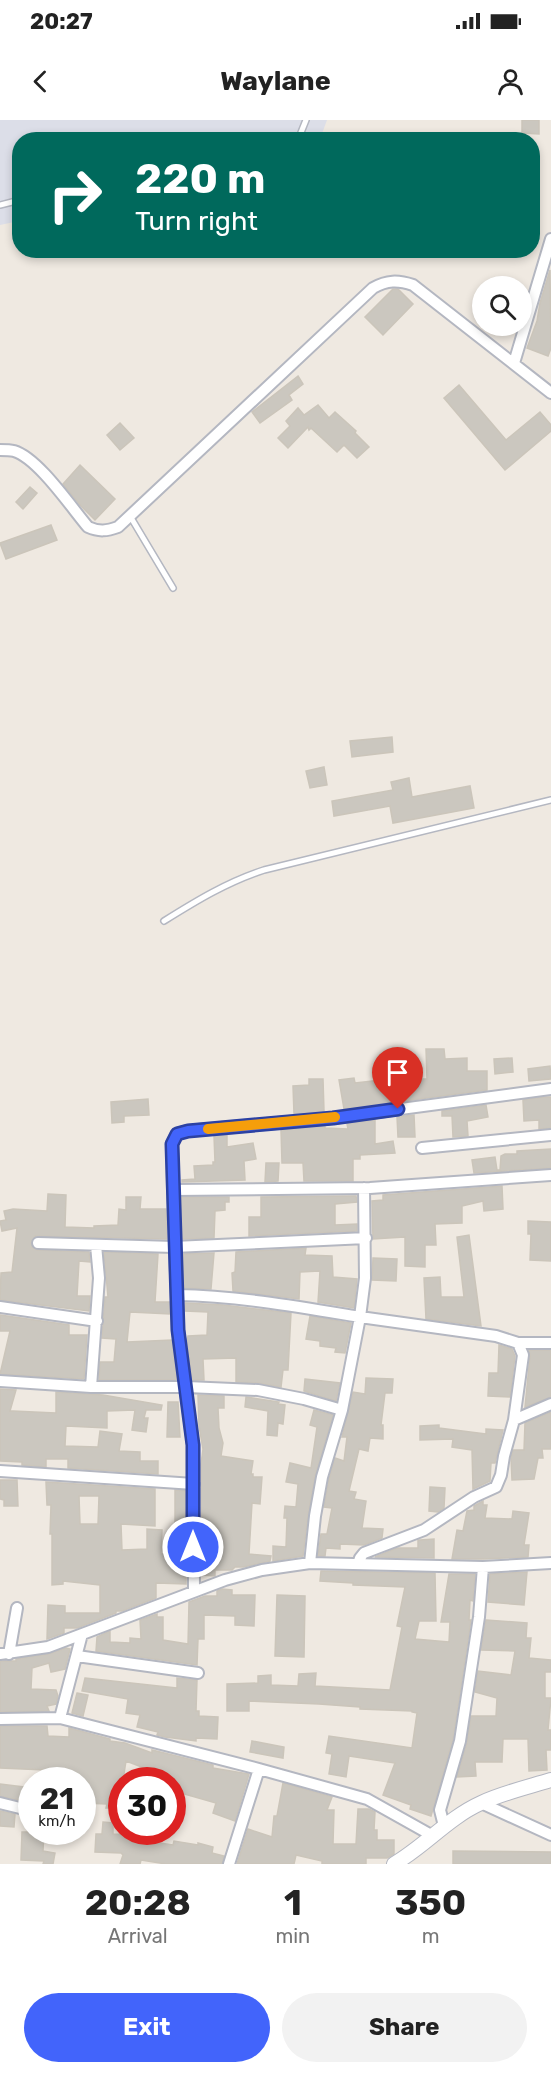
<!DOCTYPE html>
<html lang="en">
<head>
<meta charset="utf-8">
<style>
	:root { --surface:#fff; --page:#f2f2f2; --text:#222; --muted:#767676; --accent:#4264fb }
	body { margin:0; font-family:Rubik,sans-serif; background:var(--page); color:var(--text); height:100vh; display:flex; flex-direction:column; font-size:22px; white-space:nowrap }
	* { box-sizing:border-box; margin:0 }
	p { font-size:20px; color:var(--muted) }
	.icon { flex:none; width:33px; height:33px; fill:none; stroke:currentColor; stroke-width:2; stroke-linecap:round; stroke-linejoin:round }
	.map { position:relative; height:1744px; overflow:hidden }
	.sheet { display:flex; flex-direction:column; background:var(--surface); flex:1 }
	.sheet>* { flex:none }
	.guide { position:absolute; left:12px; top:12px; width:528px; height:126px; border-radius:24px; box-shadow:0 3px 9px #0003; background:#00695c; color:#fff; overflow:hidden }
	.buttons { position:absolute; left:472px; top:156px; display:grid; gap:12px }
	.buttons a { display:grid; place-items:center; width:60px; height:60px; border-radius:50%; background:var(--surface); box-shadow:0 3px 9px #0003; font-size:30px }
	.speed { position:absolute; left:18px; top:1647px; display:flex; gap:12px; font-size:30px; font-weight:700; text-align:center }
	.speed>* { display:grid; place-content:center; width:78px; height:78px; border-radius:50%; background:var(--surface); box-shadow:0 3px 9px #0003; line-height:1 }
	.speed small { font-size:15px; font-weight:400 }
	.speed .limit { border:9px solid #d22; background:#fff; color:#111 }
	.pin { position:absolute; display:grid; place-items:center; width:51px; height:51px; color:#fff; margin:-62px -26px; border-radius:50% 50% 50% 0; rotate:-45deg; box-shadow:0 0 6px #0007 }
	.pin .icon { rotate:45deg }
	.me { position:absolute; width:66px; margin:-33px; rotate:0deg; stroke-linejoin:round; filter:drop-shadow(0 0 4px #0008) }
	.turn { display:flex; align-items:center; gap:21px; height:126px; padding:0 24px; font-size:27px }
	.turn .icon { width:78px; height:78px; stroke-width:2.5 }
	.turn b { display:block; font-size:42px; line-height:51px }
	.eta { display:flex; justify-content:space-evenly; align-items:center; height:102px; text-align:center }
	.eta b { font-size:36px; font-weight:700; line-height:42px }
	.action { display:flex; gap:12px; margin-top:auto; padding:12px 24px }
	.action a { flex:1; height:69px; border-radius:36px; background:var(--accent); color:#fff; font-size:24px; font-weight:700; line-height:69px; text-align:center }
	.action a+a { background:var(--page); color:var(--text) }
	.status { display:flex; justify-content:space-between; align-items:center; height:42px; padding:0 30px; background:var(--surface); direction:ltr }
	.status svg { height:16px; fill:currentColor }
	header { display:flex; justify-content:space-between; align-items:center; height:78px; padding:0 24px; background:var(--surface); font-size:27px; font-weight:700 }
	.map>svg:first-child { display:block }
</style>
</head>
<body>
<div class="status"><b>20:27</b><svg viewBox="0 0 49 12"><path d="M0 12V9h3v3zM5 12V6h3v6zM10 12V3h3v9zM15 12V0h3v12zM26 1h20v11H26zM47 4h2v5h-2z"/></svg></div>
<header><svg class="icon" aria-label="back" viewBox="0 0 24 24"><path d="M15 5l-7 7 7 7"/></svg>Waylane<svg class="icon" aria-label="person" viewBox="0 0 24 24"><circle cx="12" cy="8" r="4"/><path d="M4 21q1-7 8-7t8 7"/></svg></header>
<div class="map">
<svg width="551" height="1744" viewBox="0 0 551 1744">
	<rect width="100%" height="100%" fill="#efe9e1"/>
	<path fill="#dcdee8" d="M0,0H327L320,19L20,20L19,101L0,105Z"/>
	<path fill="#cbc7bf" stroke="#cbc5ba" stroke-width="1.5" fill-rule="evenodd" d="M522,0H539V14L522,13Z
		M550,150L551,228L548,236L527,228L537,201L540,183Z
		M393,169H398L413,184L383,215L365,197Z
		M298,256L303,264L289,275L292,280L260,303L252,292Z
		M459,265L506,320L540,292L551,305V311L505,350L444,278Z
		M318,285L329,298L335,292L356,311L355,313L369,327L357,338L344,325L337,332L311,308L309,310L308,307L288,328L278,318L290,306L286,301L298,288L304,295Z
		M120,303L134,318L120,330L107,315Z
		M80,345L115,379L95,400L81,386L63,364Z
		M30,367L37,373L23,389L16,382Z
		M51,405L57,420L6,439L0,423Z
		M392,617L393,632L352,637L350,621Z
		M324,647L327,665L310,668L306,651Z
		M409,658L412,677L470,666L474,688L393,703L390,686L334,696L332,681L393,670L391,662Z
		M426,929H444L445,939L467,938V951H487V970L344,989L339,960L354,958L355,963L390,959H427Z
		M512,938L513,952L495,954L494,939Z
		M550,946L551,959L529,961L528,949Z
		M309,959H323L324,991L294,994L293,966L309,965Z
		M544,977H551V1008L539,1009V1000L524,1001L523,980Z
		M148,979L149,995L124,996V1002L112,1003L111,982Z
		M486,985L488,997L467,1001L468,1016L453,1017L452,996H442V991Z
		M414,995L415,1017H398L397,997Z
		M375,1000V1024L393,1021L395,1033L360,1035V1039H353V1061H304L303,1043H282L281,1010L325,1006V1008L348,1009L347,1004Z
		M227,1015V1027L253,1023L256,1039L244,1041L245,1060L182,1062V1060L195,1059L194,1046L213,1045V1042H215L214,1016Z
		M551,1029V1048L474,1053L472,1040L495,1037L497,1050H500L501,1036L505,1034H517V1031Z
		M266,1043H279L278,1061L265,1062Z
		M502,1066L503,1089L484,1091L483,1081L462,1086V1103L435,1104L436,1125H425V1147L405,1146V1117L373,1119L372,1081L383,1080V1075Z
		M48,1074L66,1075L65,1107L94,1108V1106L118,1105L119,1089L126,1090V1077H141L140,1089H166L167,1119L35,1116L31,1123L32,1127L37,1130L89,1132L90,1142L79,1141L77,1176H90L89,1191L0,1180L1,1153L12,1152L17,1108L2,1111L0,1101L6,1100L4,1091L13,1089L47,1091Z
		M356,1076L357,1082L335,1084V1105L357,1104V1111L249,1116V1097H261V1077Z
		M181,1077H229V1082H225V1090L215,1091L214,1118L182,1119Z
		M528,1101L551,1102V1141L530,1140L531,1114H528Z
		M469,1115L481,1206L426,1199L424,1158L440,1157L441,1177H464L457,1117Z
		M306,1128L305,1135L332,1136L333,1157L357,1159L354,1188L318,1182L320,1151L300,1152L299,1179L233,1171L232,1153L235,1152L236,1132Z
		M104,1132L158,1134L155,1182H170V1194L130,1192L127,1222L172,1220L177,1260H99L100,1242H114L116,1219L102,1218L105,1177H108Z
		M214,1133L211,1169L184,1168L183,1134Z
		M373,1138L397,1139L396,1161L372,1160Z
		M185,1183L223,1185L291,1193L288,1250H283L281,1267L259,1263L236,1262V1238L203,1239L204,1260H192L187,1220L188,1216L207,1215L208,1192L185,1191Z
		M0,1195L69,1205V1215H87L84,1259L0,1254L10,1211H0Z
		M310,1196L351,1203L345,1233L335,1232L336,1228L320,1226V1221L306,1219Z
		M499,1225L512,1229L515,1236L510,1277L488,1276L489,1253H498Z
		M529,1230H551V1277L525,1287L530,1236Z
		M366,1258L393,1259L392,1273H385L381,1305H383V1319L370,1318L368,1331L359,1329L349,1371L356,1372L354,1379L366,1381L362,1408L383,1409L382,1418L364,1425L340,1424V1429L326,1428L325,1436H318L321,1414H327L332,1388L324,1387L329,1359L335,1338L344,1341L347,1317H342L353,1272L365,1274Z
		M305,1259L340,1263L336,1281L304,1271Z
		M0,1269L16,1270L10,1291H13L56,1293V1272L103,1275L162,1285L161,1290H146L144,1298H148L146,1312L132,1310L135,1290L107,1291V1308L66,1306L65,1326L98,1327L100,1311L122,1314L119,1331L140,1332V1341H158V1354L68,1348V1339H46V1347L22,1345V1342L0,1341Z
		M198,1275L224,1276V1288H218L219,1308L223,1323L221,1336L253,1341L251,1354H253V1357H262L260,1384L252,1383L249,1434L271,1436L270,1441L243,1447H235L232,1450H215V1456L201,1455V1344L203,1329L199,1306Z
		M246,1277L279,1282L278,1284L285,1285L283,1304L278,1303L277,1316L267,1315L268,1291L245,1287Z
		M168,1282H178L180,1317H167Z
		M314,1290L333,1295L315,1356L308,1395L303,1436L273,1441V1426L286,1427L287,1398H284L285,1386L296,1387L298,1364L286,1362L290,1343L311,1348L317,1307L310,1305Z
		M551,1292V1329H542L543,1338H538L534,1359L512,1360L511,1338L513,1330H524L525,1303Z
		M439,1305V1308L486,1314V1309L503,1310L495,1343H491L490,1361L473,1369L472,1330L452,1327L453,1319L420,1320V1306Z
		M0,1360H17L18,1386H4V1380L0,1379Z
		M46,1362L155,1369V1406L121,1404L122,1430L147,1429V1409L162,1410L161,1434H167V1442L186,1443V1464L156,1463V1478L122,1491H116V1493L77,1508H64V1513L47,1519L48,1485L65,1486V1493H100V1465L63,1461V1464L52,1465V1414H50L51,1385H47ZM79,1376H99L98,1404H80Z
		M430,1367L445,1368L444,1388L438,1392L429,1391Z
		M175,1370L186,1371V1412H175Z
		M483,1381V1385H487L485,1398L512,1399L513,1391L529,1393L524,1425H529L528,1437L483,1439H452L457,1410L463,1411L467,1391L474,1390V1386Z
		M434,1419V1438L375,1437L397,1428H418V1420H420Z
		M321,1451L435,1453L436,1501H419L415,1519L449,1522L450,1502H441L449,1454H475L473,1481L470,1480L469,1500H471L453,1619L431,1696L410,1689L411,1685L383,1675L395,1643L349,1636L346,1657L329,1654L332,1634L326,1633L329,1616L412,1628L417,1593L412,1592V1591L360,1589V1587L319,1584L249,1581V1591H227V1564L258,1563V1556L271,1555V1565L298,1566L299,1554L316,1553L315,1566L390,1570L402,1507L397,1506L405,1467L353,1465V1463L320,1461Z
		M527,1452L524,1485L488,1482L490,1454Z
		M222,1469L232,1470V1475H255L254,1506L235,1505V1496L204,1495V1519H198L197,1545L96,1531L97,1517L110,1511V1522L130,1523V1518L141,1519L140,1500L157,1494V1497H163V1520L188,1524L189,1482L205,1476H217V1471Z
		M277,1475L305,1476L304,1537L275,1536Z
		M486,1500L527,1503L526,1518H531L529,1538L551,1540V1552H545V1578H551L548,1610H551V1630H546L547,1650L529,1651L528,1619H503L502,1642H475L476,1656L457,1657L467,1623L471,1596H496L497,1578L475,1572L478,1551L511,1555L515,1531L481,1530Z
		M66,1528L70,1529L65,1549L51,1552L49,1543L32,1548L31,1569L56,1570L58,1576L56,1584L47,1586L49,1591L0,1592V1541H16V1539L49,1534Z
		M85,1558L177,1568V1558L197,1560L196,1591H199V1596L218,1597L217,1619L196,1618V1621L165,1617L157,1615L158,1612L137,1607L140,1595L126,1593L128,1579L82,1571Z
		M77,1573L88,1575L83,1596L72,1593Z
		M0,1606H47L48,1616L69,1617V1608L110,1619V1621L125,1623L152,1633V1630L213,1645V1648L249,1654L235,1701L213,1693L216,1683L181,1673L176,1692H172V1660L145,1654L147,1649L126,1641L123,1660H122V1688H106L107,1684L84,1683L85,1662L67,1660L68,1651L0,1648Z
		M252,1621L284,1627L283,1638L250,1632Z
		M283,1663L332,1677L327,1690H334L333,1724H356L358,1689H369L375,1692L374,1710H377V1720H394V1734L387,1738H366V1744H322V1741L296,1735L294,1744H237L248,1709L272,1717L274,1696H277Z
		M0,1664L32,1668V1683L0,1676Z
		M0,1691L15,1694L14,1707L0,1706Z
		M103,1702L113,1703V1714L140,1715V1720L173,1725L174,1721L198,1725V1723L213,1727L212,1733L224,1736L222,1744H166L141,1740L140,1744H120L123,1735L121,1733L95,1732L96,1714H102Z
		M22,1712H44L43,1731L55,1733L53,1744H43L44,1741L21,1740Z
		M453,1731L551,1732V1744H453Z"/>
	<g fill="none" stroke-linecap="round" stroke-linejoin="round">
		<g stroke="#b4b7c1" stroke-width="8">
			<path id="service" d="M298,20L306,0
				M0,85L20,80
				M130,396L173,468
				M164,801C196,781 227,762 264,750L551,680"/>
		</g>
		<g stroke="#b4b7c1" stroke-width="14">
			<path id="minor" d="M514,243L551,119
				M0,330C4,330 10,330 14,331C38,338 71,387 88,407C99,412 107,411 118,407L373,168C387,160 398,160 413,165L551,273
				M551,969L333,998L187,1011L177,1014L172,1024L173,1070L370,1068L551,1055
				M422,1028L551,1015
				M173,1070L178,1210L193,1325L194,1471
				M38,1123L174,1127L366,1118
				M177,1175C239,1176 300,1187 360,1197L365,1158L364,1068
				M0,1187L97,1201
				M518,1223H551
				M0,1261L91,1267H187L258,1270L304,1279L342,1290
				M91,1267L99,1158L96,1125
				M0,1351L194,1364
				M310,1443L315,1396L322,1357L342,1290L360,1197L496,1216L518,1223L523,1235L514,1300
				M358,1444L360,1438L364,1433L424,1410L474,1377L496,1367L501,1355L504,1336L514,1300L551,1284
				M0,1534L48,1527L225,1460L262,1450L310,1443L483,1447L551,1443
				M9,1534L17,1488
				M77,1536L198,1553
				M60,1598L82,1514
				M0,1599L60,1598L259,1649L367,1679L433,1716
				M0,1683L32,1691
				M481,1683L551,1715
				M444,1706L440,1690L460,1621L479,1497L483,1447
				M229,1744L259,1649"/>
		</g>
		<g stroke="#b4b7c1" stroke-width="16">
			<path id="secondary" d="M394,1744C425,1726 448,1698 481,1683C502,1673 528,1667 551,1660"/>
		</g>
		<use href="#service" stroke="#fff" stroke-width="5"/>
		<use href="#minor" stroke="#fff" stroke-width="10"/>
		<use href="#secondary" stroke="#fff" stroke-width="14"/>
	</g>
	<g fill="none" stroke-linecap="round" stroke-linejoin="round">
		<g stroke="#2b41a3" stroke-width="15">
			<path id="route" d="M193,1427V1325L178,1210L172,1024L177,1014L188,1011L333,998L398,989"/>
		</g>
		<use href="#route" stroke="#4264fb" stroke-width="10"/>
		<path stroke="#f59e0b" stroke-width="10" d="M208,1009L335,997"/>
	</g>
</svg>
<div class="buttons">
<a><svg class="icon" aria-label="search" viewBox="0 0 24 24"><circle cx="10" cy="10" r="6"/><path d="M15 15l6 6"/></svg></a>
</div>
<div class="speed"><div>21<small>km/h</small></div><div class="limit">30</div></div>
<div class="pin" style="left:398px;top:989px;background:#d93025"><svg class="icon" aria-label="arrive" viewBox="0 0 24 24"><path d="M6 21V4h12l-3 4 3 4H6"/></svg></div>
<svg class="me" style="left:193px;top:1427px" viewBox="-20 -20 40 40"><circle r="17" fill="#4264fb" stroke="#fff" stroke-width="3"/><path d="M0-11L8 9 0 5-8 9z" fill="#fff"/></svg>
<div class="guide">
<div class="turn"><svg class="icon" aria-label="right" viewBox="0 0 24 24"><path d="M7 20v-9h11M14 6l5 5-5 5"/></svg><div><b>220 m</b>Turn right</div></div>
</div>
</div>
<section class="sheet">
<div class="eta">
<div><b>20:28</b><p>Arrival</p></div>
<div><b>1</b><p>min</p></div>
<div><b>350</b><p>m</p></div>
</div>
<div class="action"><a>Exit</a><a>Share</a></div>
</section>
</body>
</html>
